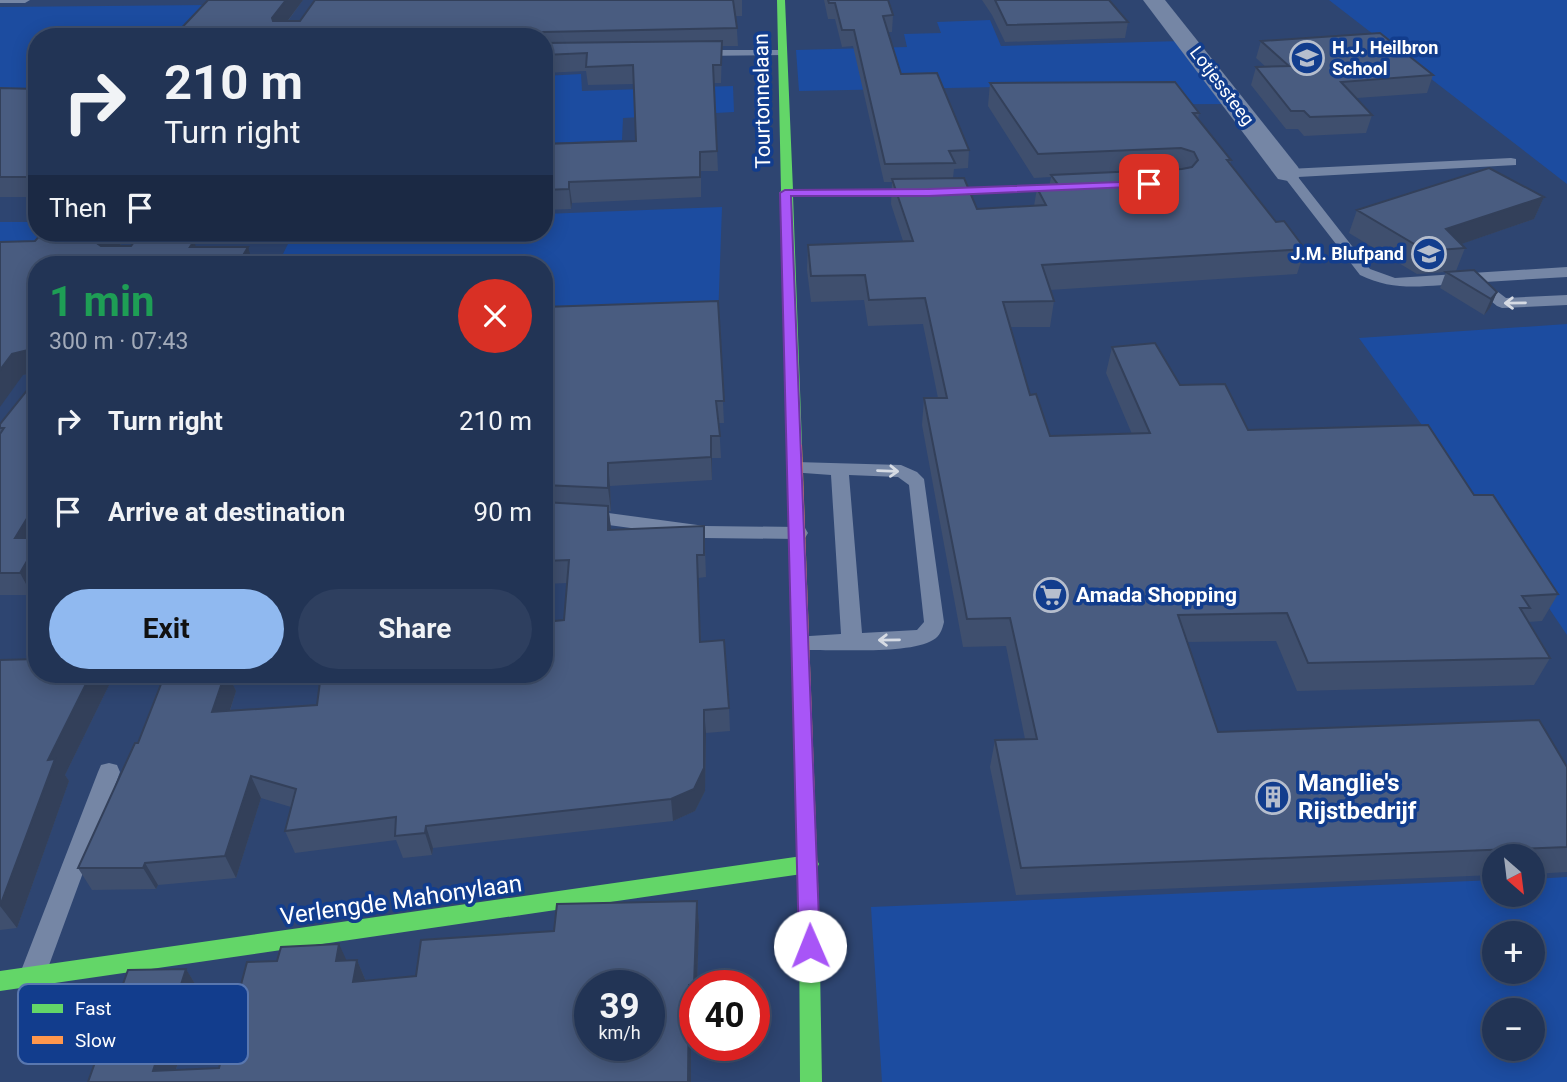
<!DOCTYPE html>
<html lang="en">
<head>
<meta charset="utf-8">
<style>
	:root { --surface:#223455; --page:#2e3f5f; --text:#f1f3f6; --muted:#a2aab9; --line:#3f4f6c; --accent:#90b9f0 }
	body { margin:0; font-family:Roboto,sans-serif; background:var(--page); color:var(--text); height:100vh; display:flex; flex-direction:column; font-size:26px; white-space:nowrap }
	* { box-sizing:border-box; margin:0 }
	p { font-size:23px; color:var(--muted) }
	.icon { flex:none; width:38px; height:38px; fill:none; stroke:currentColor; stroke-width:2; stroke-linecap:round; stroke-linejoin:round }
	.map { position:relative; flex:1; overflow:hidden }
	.drawer { position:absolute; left:28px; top:256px; width:525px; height:427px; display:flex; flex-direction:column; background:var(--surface); border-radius:28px; box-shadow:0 4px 18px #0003,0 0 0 2px var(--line) }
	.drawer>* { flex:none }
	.banner { position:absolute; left:28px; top:28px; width:525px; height:214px; border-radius:28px; box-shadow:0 4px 18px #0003,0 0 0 2px var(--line); background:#223455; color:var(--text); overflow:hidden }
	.needle { width:46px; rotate:152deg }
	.fabs { position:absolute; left:1482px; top:844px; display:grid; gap:14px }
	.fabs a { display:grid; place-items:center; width:63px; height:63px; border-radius:50%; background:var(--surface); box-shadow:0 4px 18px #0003,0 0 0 2px var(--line); font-size:35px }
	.speed { position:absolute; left:574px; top:970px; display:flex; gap:14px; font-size:35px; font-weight:700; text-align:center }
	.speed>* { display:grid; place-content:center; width:91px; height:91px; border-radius:50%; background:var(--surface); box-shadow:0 4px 18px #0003,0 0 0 2px var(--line); line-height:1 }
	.speed small { font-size:18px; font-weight:400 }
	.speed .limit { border:10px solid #d22; background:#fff; color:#111 }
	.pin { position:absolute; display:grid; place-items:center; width:60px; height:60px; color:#fff; margin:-30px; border-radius:14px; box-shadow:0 4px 10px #0006 }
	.me { position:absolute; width:77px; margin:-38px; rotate:359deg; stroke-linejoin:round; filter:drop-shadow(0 0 5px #0008) }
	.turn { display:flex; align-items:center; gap:24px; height:147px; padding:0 21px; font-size:32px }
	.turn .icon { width:91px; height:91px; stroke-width:2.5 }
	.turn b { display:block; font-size:49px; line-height:60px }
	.then { display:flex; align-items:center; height:66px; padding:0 21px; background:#0003; gap:14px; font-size:26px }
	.round { display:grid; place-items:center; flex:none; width:74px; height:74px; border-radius:37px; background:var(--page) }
	.summary { display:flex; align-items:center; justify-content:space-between; height:119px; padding:0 21px }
	h1 { font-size:42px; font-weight:700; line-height:52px; color:#1e9e55 }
	.button { display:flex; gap:14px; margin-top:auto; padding:14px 21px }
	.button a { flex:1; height:80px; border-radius:42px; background:var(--accent); color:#111; font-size:28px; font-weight:700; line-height:80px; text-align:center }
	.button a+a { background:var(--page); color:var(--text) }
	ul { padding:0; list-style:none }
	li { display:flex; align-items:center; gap:21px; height:91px; padding:0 21px }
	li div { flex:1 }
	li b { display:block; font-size:26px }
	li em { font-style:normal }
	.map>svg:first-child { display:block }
</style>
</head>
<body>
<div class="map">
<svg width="1567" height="1082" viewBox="0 0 1567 1082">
	<rect width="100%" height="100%" fill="#2e4571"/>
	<path fill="#1c4ca0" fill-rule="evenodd" d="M1329,0H1567V184Z
		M210,5L185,37H37V90L0,91V7Z
		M990,20L1001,46L1182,41L1227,104L1008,105L998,87L799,91L796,50L907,47L904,34L941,33L937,22Z
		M581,74L582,91L733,86L734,112L623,118L622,140L544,143V76Z
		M722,207L718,319L544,325V264H278L290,240H156L162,233H544V214Z
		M0,222H37V233H133L128,241H0Z
		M1567,324V635L1479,504L1359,338Z
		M1567,877V1082H882L871,907L1494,880V894H1533V879ZM1494,933H1533V971H1494ZM1494,1010H1533V1048H1494Z"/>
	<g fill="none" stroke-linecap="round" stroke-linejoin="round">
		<path fill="#7586a5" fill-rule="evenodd" d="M0,0H30L25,3H0Z
			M782,50L786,51V55L696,56L690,53L696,50Z
			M1511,158L1516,159V165L1298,177L1370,269L1395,278L1567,267V277L1485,282L1506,298L1567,295V305L1502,308L1497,306L1469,283C1429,285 1396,293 1360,275L1281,173L1288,169Z
			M796,462L901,465L917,472L924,479L944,622C942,630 940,636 933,640C909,655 832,649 801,650L794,647L791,642L794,637L841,634L831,475L790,472L787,468ZM849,475L898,477L909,485L924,622L917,630L862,633Z
			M544,510L601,512L705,526L798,527L805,528L808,533L805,538L798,539L705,538L601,524L544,522Z
			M109,763L117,765L120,772L45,976L41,985L32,988L23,985L19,976L98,772L101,765Z"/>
		<path fill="#7586a5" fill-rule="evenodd" d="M1143,0H1165L1298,167L1301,173L1298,179L1288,181L1278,179Z"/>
		<path fill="#63d668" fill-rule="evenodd" d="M777,0H785L793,190H929L1088,183L1094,186L1088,189L929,196H793L802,445L795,450L788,445L782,196L779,193L781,191Z
			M809,855L816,858L819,864L816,870L809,873L0,991V971Z
			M809,900L816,903L819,909L822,1082H800L799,909L802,903Z"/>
		<path fill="#ff974d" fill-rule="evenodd" d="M795,440L802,445L819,909L816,915L809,918L802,915L799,909L788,445Z"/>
	</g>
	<path fill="#3f4f6e" d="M208,0H303L288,21H300L315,0H742V16H736L738,46H722L721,83H714L718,171H701V197L572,203L571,209L544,210V144L636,141L634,84L588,85L586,71L544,73V37H173Z
		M824,0H888L893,15L892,32H888L901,74L969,150L968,168L954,169L953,178L977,209L1034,206L1037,188L1049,187L1051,177L1034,178L988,106L990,83L1199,113L1198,119L1231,160L1230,164L1276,222L1305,249L1297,274L1050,290L1054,301L1050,327H1010L1030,395L1050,436L1132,434L1106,373L1112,347L1180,385L1248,430L1474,495L1558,594L1542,621L1528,622L1550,658L1534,685L1297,691L1276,641L1187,642L1218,732L1567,767V872L1533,874V856H1494V875L1016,895L990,767L995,740L1025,739L1006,646L963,647L922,425L924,398H938L923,324L868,326L864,300L811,302L807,270L808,245L903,241L891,204L892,182H884L853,46L842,47L835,19H828Z
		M982,0H1109L1128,22L1125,38L1005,42L992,15Z
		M1261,41L1433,75L1427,93L1357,98L1372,115L1366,133L1304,136L1298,129H1286L1251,85L1256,67H1266L1256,58Z
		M0,88L37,89V197H0Z
		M1544,197L1534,219L1461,244L1465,248L1456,271L1497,292L1490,308L1484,315L1440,288L1446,272L1417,274L1349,233L1357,210Z
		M129,233L120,246L195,244L37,264V587L32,595H0V424L29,388L28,374L23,375L35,241Z
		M718,301L724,423H719L721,458H712V480L610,486L611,511H609L611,530L705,548L706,577L698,578L701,642L729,708L730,731L706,733L705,791L695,811L673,821L433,848L432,855L403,858L396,840L295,853L285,831L291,807L261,798L236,878L158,885L156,889L92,890L78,868L138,743L165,674H228L236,691L230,711L317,705L544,674L564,620L567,583L544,584V307Z
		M0,660L111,681L65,775L69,781L17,928L0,930Z
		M697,901L699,925L697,985H695V1008H691V1082H88L186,969L200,992L176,1070L219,1068L347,961L357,960L366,981L416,976L554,931Z"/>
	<path fill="#33405a" d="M286,0H303L277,35L272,18Z
		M569,182L572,203L571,209L569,189Z
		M1544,197L1534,219L1444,250L1446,229Z
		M106,233H129L106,264L98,244Z
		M182,233H201L195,244L201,262L178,241Z
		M248,247L253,264H238Z
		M1497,292L1490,308L1484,315L1491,299Z
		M28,350L37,372L23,375L0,407V370L12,354Z
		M711,436L712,458V480L711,457Z
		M608,463L610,486L611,511L608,488Z
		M37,502V587L32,595L20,573L15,538Z
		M608,506L611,528V552L608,530Z
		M91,674H107L111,681L65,775L69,781L17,928L0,906L48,760Z
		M225,674H228L236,691L222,735L212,712Z
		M704,710L706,733L705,791L695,811L673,821L671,799Z
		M251,776L261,798L236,878L225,856Z
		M426,826L433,848L432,855L425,833Z
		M145,863L158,885L156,889L143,868Z
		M697,901L699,925L697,985H695V989L694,985Z
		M339,944L350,968L336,961Z
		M357,960L367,984L353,982Z
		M186,969L200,992L172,1082L153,1071Z
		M689,985L691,1008V1082H688Z"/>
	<path fill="#495c80" stroke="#33405a" stroke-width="2" fill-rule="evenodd" d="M208,0H286L272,18L273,21H300L315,0H733L737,28L543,32L541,37H173Z
		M828,0H888L893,15L883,16L901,74L937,73L969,150L949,151L955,163L885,164L854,30H842L835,3H829Z
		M995,0H1109L1128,22L1007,25Z
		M1380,33L1433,75L1341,82L1372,115L1310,117L1304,111H1291L1256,67L1289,66L1261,41Z
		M722,41L721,65H713L717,151L700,152V177L569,182V189L544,190V144L636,141L633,65L586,67L587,53L544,55V43Z
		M1175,82L1199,113H1193L1231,160H1227L1276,222L1284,221L1305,249L1042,265L1054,301L1003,302L1030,395L1036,394L1050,436L1150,433L1112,347L1155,343L1180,385L1225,384L1248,430L1428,425L1474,495H1493L1558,594L1522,596L1530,608H1520L1550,658L1308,663L1287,613L1178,615L1218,732L1539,720L1567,767V847L1021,868L995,740L1037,739L1010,618L967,619L924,398H947L925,298L869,300L865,275L811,276L808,245L913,241L892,179L964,178L977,209L1046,205L1037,188L1059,186L1051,175L1182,169L1192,167L1198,160L1194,152L1181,148L1038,154L990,83Z
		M0,88L37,89V177H0Z
		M1489,168L1544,197L1446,229L1465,248L1426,251L1357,210Z
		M42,233H106L98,244L101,246H131L141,233H182L178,241H194L190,247H248L238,264H37V502L15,538H37V544L20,573H0V434L4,428H0V424L29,388L28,350L12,354L0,370V242L35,241Z
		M1474,270L1497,292L1491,299L1446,272Z
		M718,301L724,401H716L720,436H711V457L608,463V488L544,485V307Z
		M544,502L608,506V530L704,526V555H697L700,642L724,640L729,708L704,710V768L694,789L671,799L426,826L425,833L395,836L396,817L285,831L296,789L251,776L225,856L145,863L143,868H78L135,743H138L165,674H225L212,712L317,705L321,674H544V622L564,620L569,560L544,561Z
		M37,659V674H91L48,760L55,759L0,906V660Z
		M697,901L694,985H689L688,1082H88L128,970L186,969L153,1071L219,1068L247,962L277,961L281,947L339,944L336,961L357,960L353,982L416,976L421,940L554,931L557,904ZM590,985H649V1045H590Z"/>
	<defs><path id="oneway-shaft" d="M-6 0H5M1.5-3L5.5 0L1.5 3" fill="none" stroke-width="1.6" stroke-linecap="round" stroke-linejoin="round" transform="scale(1.75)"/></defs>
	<g stroke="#d6dbe4">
		<use href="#oneway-shaft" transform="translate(1515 303) rotate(179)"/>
		<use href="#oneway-shaft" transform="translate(888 471) rotate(2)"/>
		<use href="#oneway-shaft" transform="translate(889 640) rotate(179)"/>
	</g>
	<path fill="#a855f7" stroke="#6d37a1" stroke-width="2" d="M1149,181L1153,182V186L929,196H791L820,946L817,953L810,955L802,953L799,946L780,193L785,190L929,189Z"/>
	<defs>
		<g id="school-ring" transform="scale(1.75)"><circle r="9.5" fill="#123d8d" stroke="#b6becd" stroke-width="1.5"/><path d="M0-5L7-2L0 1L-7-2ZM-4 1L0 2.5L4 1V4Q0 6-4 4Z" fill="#b6becd"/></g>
		<g id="supermarket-ring" transform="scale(1.75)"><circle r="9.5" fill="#123d8d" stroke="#b6becd" stroke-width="1.5"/><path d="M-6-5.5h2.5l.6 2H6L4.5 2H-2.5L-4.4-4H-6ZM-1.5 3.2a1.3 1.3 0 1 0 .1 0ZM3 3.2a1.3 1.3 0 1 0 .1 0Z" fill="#b6becd"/></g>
		<g id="building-ring" transform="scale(1.75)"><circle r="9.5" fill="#123d8d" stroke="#b6becd" stroke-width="1.5"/><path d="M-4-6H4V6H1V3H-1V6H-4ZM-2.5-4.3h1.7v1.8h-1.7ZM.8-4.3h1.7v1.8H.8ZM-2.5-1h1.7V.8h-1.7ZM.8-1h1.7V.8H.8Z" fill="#b6becd"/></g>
	</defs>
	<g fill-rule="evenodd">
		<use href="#school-ring" x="1307" y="58"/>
		<use href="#school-ring" x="1429" y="254"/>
		<use href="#supermarket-ring" x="1051" y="595"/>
		<use href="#building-ring" x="1273" y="797"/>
	</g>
	<g text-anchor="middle" stroke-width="7" stroke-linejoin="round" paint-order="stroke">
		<g font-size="18" font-weight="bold" fill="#fff" stroke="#123d8d" text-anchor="start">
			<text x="1332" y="54">H.J. Heilbron<tspan x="1332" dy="21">School</tspan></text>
			<text x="1404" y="260" text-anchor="end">J.M. Blufpand</text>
		</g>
		<g font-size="18" fill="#fff" stroke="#123d8d">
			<text transform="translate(1222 86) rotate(53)" y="6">Lotjessteeg</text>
		</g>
		<g font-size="21" fill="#fff" stroke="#123d8d">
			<text transform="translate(762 101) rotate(-91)" y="7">Tourtonnelaan</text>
		</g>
		<g font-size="21" font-weight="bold" fill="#fff" stroke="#123d8d" text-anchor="start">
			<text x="1076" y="602">Amada Shopping</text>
		</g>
		<g font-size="24" font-weight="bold" fill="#fff" stroke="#123d8d" text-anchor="start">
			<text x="1298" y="791">Manglie's<tspan x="1298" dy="28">Rijstbedrijf</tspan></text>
		</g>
		<g font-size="24" fill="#fff" stroke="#123d8d">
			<text transform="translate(401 900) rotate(-8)" y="8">Verlengde Mahonylaan</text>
		</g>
	</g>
	<rect x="18" y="984" width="230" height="80" rx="10" fill="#123d8d" stroke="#5977af" stroke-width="2"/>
	<rect x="32" y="1004" width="31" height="9" fill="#63d668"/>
	<rect x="32" y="1036" width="31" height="8" fill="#ff974d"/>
	<g font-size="19" fill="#fff">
		<text x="75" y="1015">Fast</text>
		<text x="75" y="1047">Slow</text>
	</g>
</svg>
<div class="fabs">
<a><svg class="needle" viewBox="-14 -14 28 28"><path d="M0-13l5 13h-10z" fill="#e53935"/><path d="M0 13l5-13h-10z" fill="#a2aab9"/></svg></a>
<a>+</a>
<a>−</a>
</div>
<div class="speed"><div>39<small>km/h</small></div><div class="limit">40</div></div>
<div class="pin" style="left:1149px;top:184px;background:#d93025"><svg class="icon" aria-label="arrive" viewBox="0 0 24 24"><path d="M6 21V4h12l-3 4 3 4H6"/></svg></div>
<svg class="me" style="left:810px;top:946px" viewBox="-20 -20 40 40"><circle r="19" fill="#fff"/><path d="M0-13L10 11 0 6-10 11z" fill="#a855f7"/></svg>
<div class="banner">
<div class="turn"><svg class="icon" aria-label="right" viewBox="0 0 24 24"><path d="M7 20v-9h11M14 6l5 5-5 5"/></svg><div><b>210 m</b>Turn right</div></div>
<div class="then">Then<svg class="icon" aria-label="arrive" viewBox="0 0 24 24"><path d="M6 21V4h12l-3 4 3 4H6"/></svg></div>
</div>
<section class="drawer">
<div class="summary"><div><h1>1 min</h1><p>300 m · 07:43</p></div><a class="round" style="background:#d93025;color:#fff"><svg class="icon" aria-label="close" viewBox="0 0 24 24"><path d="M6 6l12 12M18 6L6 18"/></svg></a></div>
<ul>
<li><svg class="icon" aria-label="right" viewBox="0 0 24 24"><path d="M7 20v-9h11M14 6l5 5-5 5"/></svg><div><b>Turn right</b></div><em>210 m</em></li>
<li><svg class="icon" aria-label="arrive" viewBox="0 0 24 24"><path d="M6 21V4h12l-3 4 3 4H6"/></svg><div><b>Arrive at destination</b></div><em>90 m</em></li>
</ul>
<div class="button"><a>Exit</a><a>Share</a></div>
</section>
</div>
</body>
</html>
